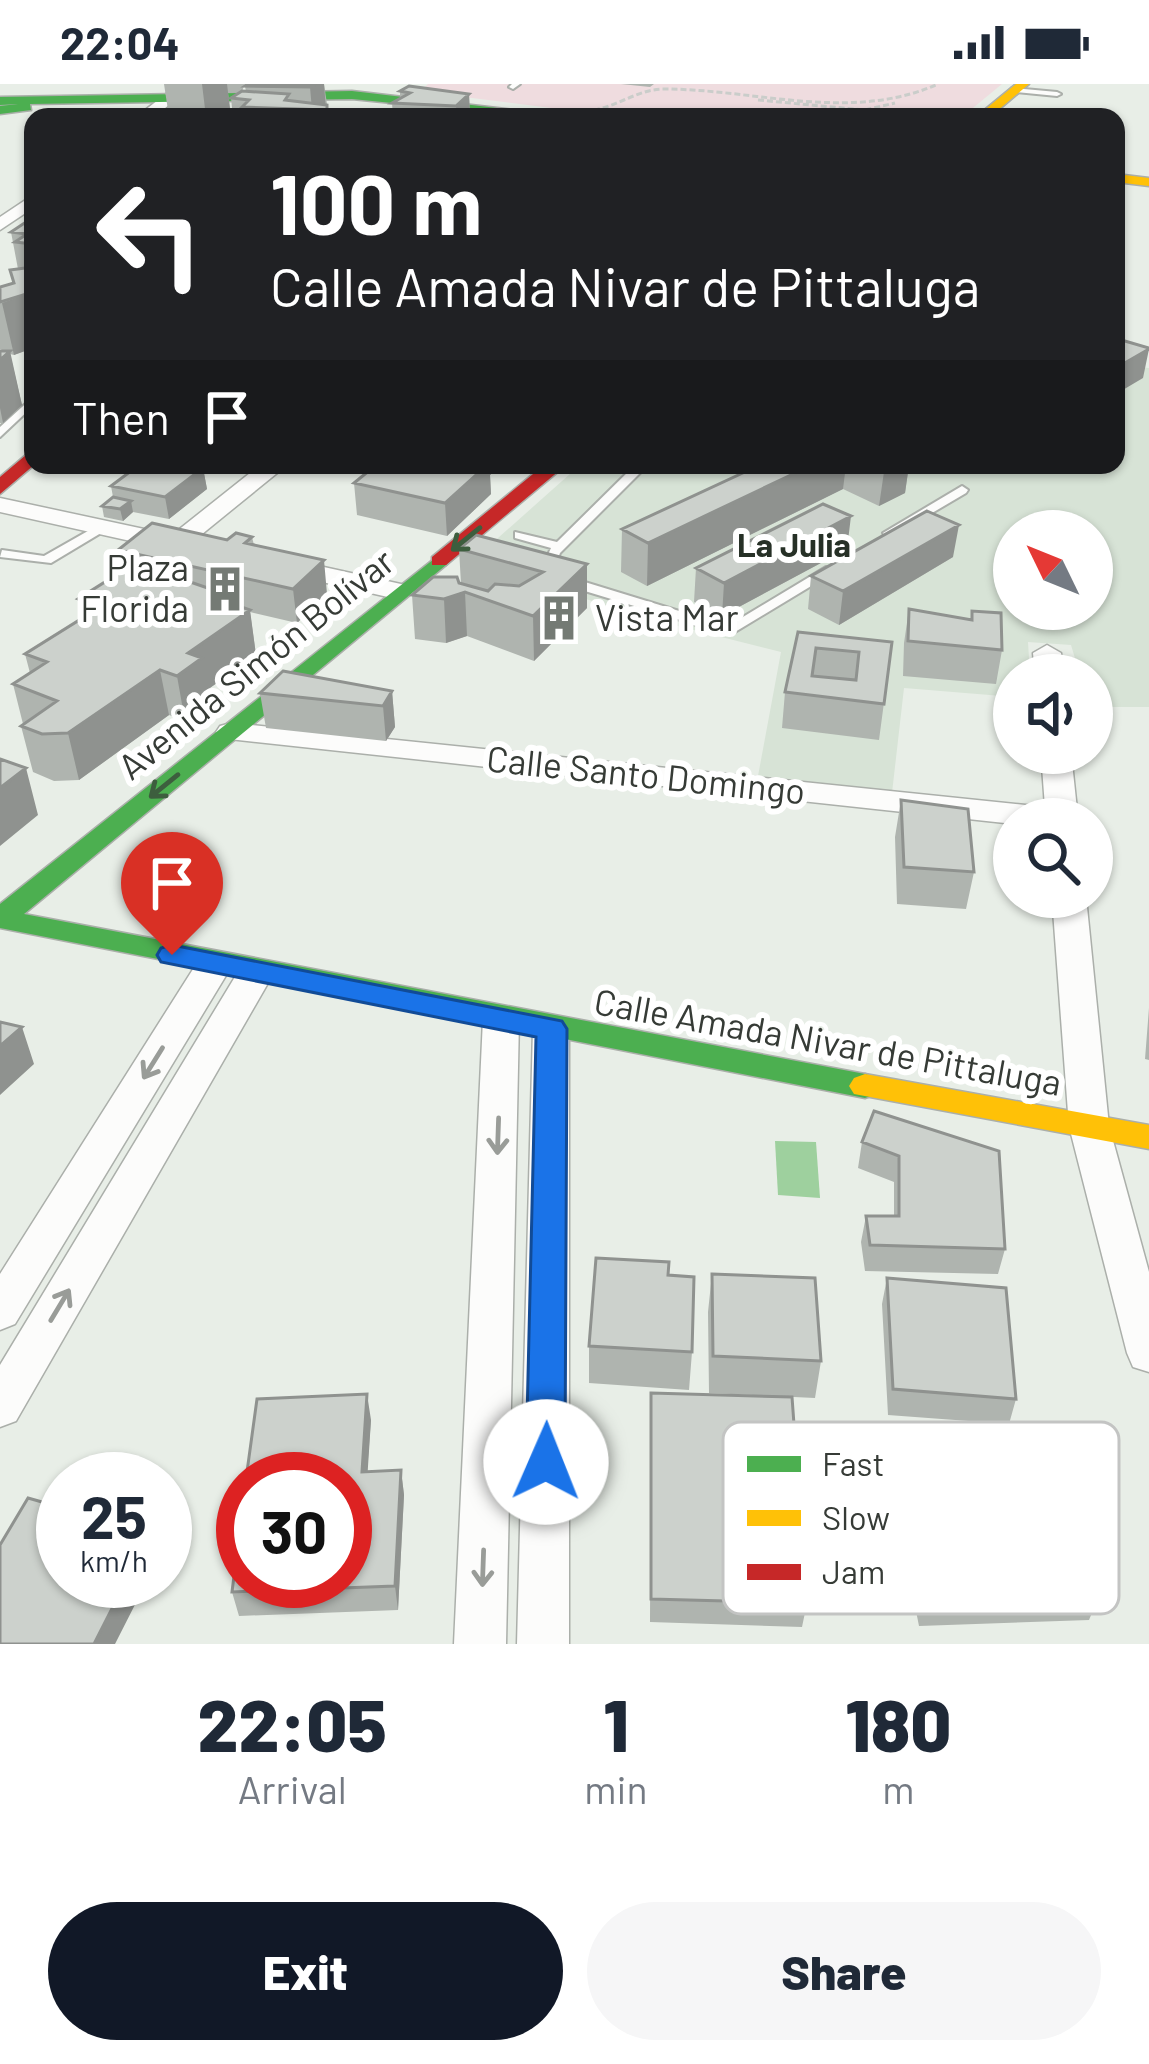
<!DOCTYPE html>
<html lang="en">
<head>
<meta charset="utf-8">
<style>
	:root { --surface:#fff; --page:#f6f6f7; --text:#1f2937; --muted:#747a83; --accent:#111827 }
	body { margin:0; font-family:Barlow,sans-serif; background:var(--page); color:var(--text); height:100vh; display:flex; flex-direction:column; font-size:45px; white-space:nowrap }
	* { box-sizing:border-box; margin:0 }
	p { font-size:39px; color:var(--muted) }
	.icon { flex:none; width:66px; height:66px; fill:none; stroke:currentColor; stroke-width:2; stroke-linecap:round; stroke-linejoin:round }
	.map { position:relative; height:1560px; overflow:hidden }
	.sheet { display:flex; flex-direction:column; background:var(--surface); flex:1 }
	.sheet>* { flex:none }
	.guide { position:absolute; left:24px; top:24px; width:1101px; height:366px; border-radius:24px; box-shadow:0 3px 9px #0004; background:#202124; color:#fff; overflow:hidden }
	.needle { width:78px; rotate:313deg }
	.buttons { position:absolute; left:993px; top:426px; display:grid; gap:24px }
	.buttons a { display:grid; place-items:center; width:120px; height:120px; border-radius:50%; background:var(--surface); box-shadow:0 3px 9px #0004; font-size:60px }
	.speed { position:absolute; left:36px; top:1368px; display:flex; gap:24px; font-size:60px; font-weight:700; text-align:center }
	.speed>* { display:grid; place-content:center; width:156px; height:156px; border-radius:50%; background:var(--surface); box-shadow:0 3px 9px #0004; line-height:1 }
	.speed small { font-size:30px; font-weight:400 }
	.speed .limit { border:18px solid #d22; background:#fff; color:#111 }
	.pin { position:absolute; display:grid; place-items:center; width:102px; height:102px; color:#fff; margin:-123px -51px; border-radius:50% 50% 50% 0; rotate:-45deg; box-shadow:0 0 12px #0007 }
	.pin .icon { rotate:45deg }
	.me { position:absolute; width:132px; margin:-66px; rotate:1deg; stroke-linejoin:round; filter:drop-shadow(0 0 9px #0008) }
	.turn { display:flex; align-items:center; gap:42px; height:252px; padding:0 48px; font-size:54px }
	.turn .icon { width:156px; height:156px; stroke-width:2.5 }
	.turn b { display:block; font-size:84px; line-height:102px }
	.then { display:flex; align-items:center; height:114px; padding:0 48px; background:#0003; gap:24px; font-size:45px }
	.eta { display:flex; justify-content:space-evenly; align-items:center; height:204px; text-align:center }
	.eta b { font-size:72px; font-weight:800; line-height:84px }
	.primary-button { display:flex; gap:24px; margin-top:auto; padding:24px 48px }
	.primary-button a { flex:1; height:138px; border-radius:72px; background:var(--accent); color:#fff; font-size:48px; font-weight:800; line-height:138px; text-align:center }
	.primary-button a+a { background:var(--page); color:var(--text) }
	.status { display:flex; justify-content:space-between; align-items:center; height:84px; padding:0 60px; background:var(--surface); direction:ltr }
	.status svg { height:33px; fill:currentColor }
	.map>svg:first-child { display:block }
</style>
</head>
<body>
<div class="status"><b>22:04</b><svg viewBox="0 0 49 12"><path d="M0 12V9h3v3zM5 12V6h3v6zM10 12V3h3v9zM15 12V0h3v12zM26 1h20v11H26zM47 4h2v5h-2z"/></svg></div>
<div class="map">
<svg width="1149" height="1560" viewBox="0 0 1149 1560">
	<rect width="100%" height="100%" fill="#e8eee7"/>
	<path fill="#d7e3d6" fill-rule="evenodd" d="M1116,281L1149,284V623H1092V591H1080L1071,561L1028,558L1030,591H1014V613L904,604L892,709L758,692L781,568L650,535L470,479L580,381H1116ZM1014,447H1092V525H1014Z"/>
	<path fill="#efdcdf" d="M428,0H1002L962,33H622L432,9L425,3Z"/>
	<path fill="#9ed09e" d="M775,1057L816,1058L820,1114L778,1111Z"/>
	<g fill="none" stroke-linecap="round" stroke-linejoin="round">
		<g stroke="#abafaa" stroke-width="4">
			<path id="lane" d="M512,0H520L513,5L509,3Z
				M1012,4L1057,8L1061,10L1057,12L1015,8Z
				M33,313V322L0,353V343Z
				M635,381H648L560,469L551,493H541L539,490L551,464L515,454V448L557,458Z
				M962,402L968,406L966,409L893,452H885L883,449Z
				M102,439L108,443L106,446L51,479L0,473L2,466L44,472Z
				M826,483L833,487L831,490L730,551L565,501L563,498L570,494L575,495L728,542Z"/>
		</g>
		<g stroke="#abafaa" stroke-width="3">
			<path id="street" d="M179,0H195L154,33H136Z
				M33,111V124L0,146V133Z
				M260,381H287L180,468L0,428V414L172,451Z
				M283,474L410,502L414,508L401,516L274,487L270,482Z
				M1047,561L1061,569L1063,591H1035L1033,569Z
				M231,639L1045,723L1041,669H1071L1078,735H1014V740L220,654L216,648L220,642Z
				M1052,813H1086L1109,1042L1149,1188V1288L1133,1283L1127,1269L1069,1042Z
				M215,868L228,871L233,880L15,1240L0,1246V1190L202,871Z
				M257,875L270,878L275,887L16,1337L0,1343V1281L244,878Z
				M501,922L514,926L519,935L506,1560H454L483,935L488,926Z
				M551,932L564,936L569,945V1560H517L533,945L538,936Z"/>
		</g>
		<g stroke="#abafaa" stroke-width="3">
			<path id="fast" d="M352,7L575,33H532L352,15L30,20L31,26L0,30V22L18,20L0,21V13Z
				M439,471L450,477L446,481L24,830L865,990L876,994L881,1002L876,1010L865,1014L0,844V820Z"/>
		</g>
		<g stroke="#abafaa" stroke-width="3">
			<path id="slow" d="M1016,0H1029L990,33H976Z
				M1116,90L1149,94V102L1116,98Z
				M865,990L1149,1041V1065L854,1010L849,1002L854,994Z"/>
		</g>
		<g stroke="#abafaa" stroke-width="3">
			<path id="jam" d="M33,365L34,381L0,410V393Z
				M544,381H566L446,481H432V473Z"/>
		</g>
		<path stroke="#cacdca" stroke-width="3" stroke-dasharray="6 3" stroke-linecap="butt" d="M758,16L864,26L895,19
			M594,26C618,22 639,5 664,5C755,5 851,39 938,0"/>
		<use href="#lane" fill="#fcfcfb" fill-rule="evenodd"/>
		<use href="#street" fill="#fcfcfb" fill-rule="evenodd"/>
		<use href="#fast" fill="#4caf50" fill-rule="evenodd"/>
		<use href="#slow" fill="#ffc107" fill-rule="evenodd"/>
		<use href="#jam" fill="#c62828" fill-rule="evenodd"/>
	</g>
	<path fill="#afb4af" d="M164,0H245L242,7L246,8L245,2L248,0H324L329,33H233L231,14L240,8L228,9L231,33H169Z
		M621,0H654L650,3Z
		M400,7L469,10L470,33H393L392,19L400,14Z
		M33,139V264L14,271L10,270L22,321L3,339H0V267H4L0,265V203L13,199L18,185L11,148Z
		M376,381H500L490,391L491,410L447,452L357,431L354,399Z
		M760,381H909L905,409L879,422L843,405L647,502L621,488L622,445Z
		M203,384L207,405L169,435L133,428L123,437L104,433L102,422L113,413L111,402Z
		M252,453L254,461L327,510L297,539L250,528L256,571L207,606L209,619L185,637L169,631L79,696L54,697L33,688L21,642L23,640L13,600L30,589L25,570L82,534L78,515L122,488L118,466Z
		M459,465L587,480V524L534,577L467,552L446,559L415,555L412,511L461,500Z
		M847,465L722,532L694,518L696,484Z
		M953,473L839,541L808,525L811,492Z
		M909,525L971,536L972,527L1002,566L996,600L903,592L904,559Z
		M798,548L892,558L879,656L782,644L785,608Z
		M392,607L395,643L386,657L266,644L260,609Z
		M901,716L974,788L966,825L897,820L895,753Z
		M1149,924V976L1145,975Z
		M874,1027L1005,1165L998,1190L865,1187L861,1158L866,1132H894V1098L858,1084L862,1058Z
		M712,1190L821,1277L815,1314L709,1309L708,1228Z
		M668,1191L692,1268L689,1306L589,1299V1262Z
		M887,1194L1016,1315L1009,1340L888,1331L882,1220Z
		M651,1309L807,1519L802,1543L650,1538Z
		M371,1336L367,1388L401,1386L404,1411L398,1526L239,1532L232,1508Z
		M901,1373L1069,1423L1064,1437L1071,1460L1099,1512L1089,1536L919,1542L908,1487L914,1463L939,1461L937,1447H903L895,1398Z"/>
	<path fill="#8f928f" d="M202,0H227L231,33H206Z
		M316,0H324L326,26H312L310,3Z
		M469,10L470,33H454L457,30L456,22Z
		M33,208V264L14,271L2,219Z
		M1149,265L1143,294L1116,310V284Z
		M10,267L22,321L3,339L0,324V276Z
		M479,381H500L490,391L491,410L447,452L445,419Z
		M812,381H846L843,405L647,502L648,459Z
		M885,381H909L905,409L879,422Z
		M203,384L207,405L169,435L165,413Z
		M131,417L133,428L123,437L120,425Z
		M851,432L847,465L722,532L724,499Z
		M959,441L953,473L839,541L843,507Z
		M324,476L327,510L297,539L293,505Z
		M587,480V524L534,577L533,532Z
		M465,508L467,552L446,559L444,515Z
		M231,512L235,536L250,526L256,571L207,606L209,619L185,637L177,592L188,569L224,517Z
		M160,586L169,631L79,696L68,649Z
		M392,607L395,643L386,657L383,622Z
		M26,684L38,731L0,762V704Z
		M22,943L34,980L0,1011V962Z
		M367,1310L371,1336L366,1413L362,1388Z
		M401,1386L404,1411L398,1526L395,1502Z
		M175,1402L183,1426L165,1462V1422Z
		M126,1497H147L115,1560H94Z"/>
	<path fill="#ccd1cc" stroke="#8f928f" stroke-width="3" fill-rule="evenodd" d="M248,0H316L310,3L245,2Z
		M409,2L469,10L456,22L392,19L410,9L400,7Z
		M242,7L289,10L285,16L327,21V26L242,23L249,16L231,14Z
		M412,27L457,30L454,33H406Z
		M696,27L749,33H688Z
		M244,30L290,33H240Z
		M26,138L33,139V160L15,158L27,150L11,148Z
		M33,183V208L0,218V203L14,199L10,186Z
		M1118,255L1149,264V265L1116,284V256Z
		M0,267H10L0,276Z
		M139,381H190L203,384L165,413L111,402Z
		M376,381H487L445,419L354,399Z
		M760,381H812L648,459L622,445Z
		M113,413L131,417L120,425L102,422Z
		M823,420L851,432L724,499L696,484Z
		M927,427L959,441L843,507L811,492Z
		M152,439L227,456L236,449L252,453L245,459L324,476L293,505L118,466Z
		M476,451L587,480L533,532L465,508L444,515L412,511L433,493H457L459,499L488,507L495,500L519,502L543,488L459,465Z
		M135,479L231,512L224,517L250,526L188,569L202,574L177,592L160,586L68,649L42,650L21,642L57,617L13,600L47,578L25,570L100,523L78,515Z
		M909,525L972,536V527L1001,529L1002,566L908,557Z
		M798,548L892,558L884,620L785,608ZM816,564L859,568L856,596L812,592Z
		M283,587L392,607L383,622L260,609Z
		M0,675L26,684L0,704Z
		M901,716L968,725L974,788L904,783Z
		M0,938L22,943L0,962Z
		M874,1027L999,1067L1005,1165L870,1161L866,1132H899V1072L862,1058Z
		M596,1174L669,1178L668,1191L694,1193L692,1268L589,1262Z
		M712,1190L815,1194L821,1277L713,1272Z
		M887,1194L1006,1204L1016,1315L893,1305Z
		M651,1309L792,1313L807,1519L651,1515Z
		M367,1310L362,1388L401,1386L395,1502L232,1508L243,1421V1497H345V1395H246L257,1315Z
		M95,1379L152,1395H86Z
		M165,1399L175,1402L165,1422Z
		M28,1414L63,1424V1497H126L94,1560H0V1461Z"/>
	<defs><path id="oneway-shaft" d="M-6 0H5M1.5-3L5.5 0L1.5 3" fill="none" stroke-width="1.6" stroke-linecap="round" stroke-linejoin="round" transform="scale(3)"/></defs>
	<g stroke="#3d5e3e">
		<use href="#oneway-shaft" transform="translate(466 455) rotate(141)"/>
		<use href="#oneway-shaft" transform="translate(164 702) rotate(141)"/>
	</g>
	<g stroke="#999c98">
		<use href="#oneway-shaft" transform="translate(153 979) rotate(122)"/>
		<use href="#oneway-shaft" transform="translate(498 1052) rotate(92)"/>
		<use href="#oneway-shaft" transform="translate(60 1221) rotate(-59)"/>
		<use href="#oneway-shaft" transform="translate(483 1484) rotate(92)"/>
	</g>
	<path fill="#1a73e8" stroke="#114b97" stroke-width="3" d="M172,861L562,937L567,945L565,1378L560,1391L546,1396L532,1391L526,1378L536,953L161,878L157,871L161,864Z"/>
	<defs>
		<g id="building-bare" transform="scale(3.6)"><path d="M-4-6H4V6H1V3H-1V6H-4ZM-2.5-4.3h1.7v1.8h-1.7ZM.8-4.3h1.7v1.8H.8ZM-2.5-1h1.7V.8h-1.7ZM.8-1h1.7V.8H.8Z" fill="#747a74" stroke="#fff" stroke-width="2.5" paint-order="stroke"/></g>
	</defs>
	<g fill-rule="evenodd">
		<use href="#building-bare" x="225" y="505"/>
		<use href="#building-bare" x="559" y="534"/>
	</g>
	<g text-anchor="middle" stroke-width="12" stroke-linejoin="round" paint-order="stroke">
		<g font-size="33" font-weight="bold" fill="#263026" stroke="#fff">
			<text x="794" y="473">La Julia</text>
		</g>
		<g font-size="36" fill="#363b36" stroke="#fff" text-anchor="end">
			<text x="189" y="497">Plaza<tspan x="189" dy="41">Florida</tspan></text>
			<text x="595" y="547" text-anchor="start">Vista Mar</text>
		</g>
		<g font-size="36" fill="#363b36" stroke="#fff">
			<text transform="translate(256 580) rotate(-39)" y="13">Avenida Simón Bolívar</text>
			<text transform="translate(646 691) rotate(6)" y="13">Calle Santo Domingo</text>
			<text transform="translate(828 958) rotate(10)" y="13">Calle Amada Nivar de Pittaluga</text>
		</g>
	</g>
	<rect x="723" y="1338" width="396" height="192" rx="18" fill="#fff" stroke="#c3c4c3" stroke-width="3"/>
	<rect x="747" y="1372" width="54" height="16" fill="#4caf50"/>
	<rect x="747" y="1426" width="54" height="16" fill="#ffc107"/>
	<rect x="747" y="1480" width="54" height="16" fill="#c62828"/>
	<g font-size="33" fill="#363b36">
		<text x="822" y="1392">Fast</text>
		<text x="822" y="1446">Slow</text>
		<text x="822" y="1500">Jam</text>
	</g>
</svg>
<div class="buttons">
<a><svg class="needle" viewBox="-14 -14 28 28"><path d="M0-13l5 13h-10z" fill="#e53935"/><path d="M0 13l5-13h-10z" fill="#747a83"/></svg></a>
<a><svg class="icon" aria-label="sound" viewBox="0 0 24 24"><path d="M4 9h4l5-4v14l-5-4H4zM17 9q2 3 0 6"/></svg></a>
<a><svg class="icon" aria-label="search" viewBox="0 0 24 24"><circle cx="10" cy="10" r="6"/><path d="M15 15l6 6"/></svg></a>
</div>
<div class="speed"><div>25<small>km/h</small></div><div class="limit">30</div></div>
<div class="pin" style="left:172px;top:871px;background:#d93025"><svg class="icon" aria-label="arrive" viewBox="0 0 24 24"><path d="M6 21V4h12l-3 4 3 4H6"/></svg></div>
<svg class="me" style="left:546px;top:1378px" viewBox="-20 -20 40 40"><circle r="19" fill="#fff"/><path d="M0-13L10 11 0 6-10 11z" fill="#1a73e8"/></svg>
<div class="guide">
<div class="turn"><svg class="icon" aria-label="left" viewBox="0 0 24 24"><path d="M17 20v-9H6M10 6l-5 5 5 5"/></svg><div><b>100 m</b>Calle Amada Nivar de Pittaluga</div></div>
<div class="then">Then<svg class="icon" aria-label="arrive" viewBox="0 0 24 24"><path d="M6 21V4h12l-3 4 3 4H6"/></svg></div>
</div>
</div>
<section class="sheet">
<div class="eta">
<div><b>22:05</b><p>Arrival</p></div>
<div><b>1</b><p>min</p></div>
<div><b>180</b><p>m</p></div>
</div>
<div class="primary-button"><a>Exit</a><a>Share</a></div>
</section>
</body>
</html>
